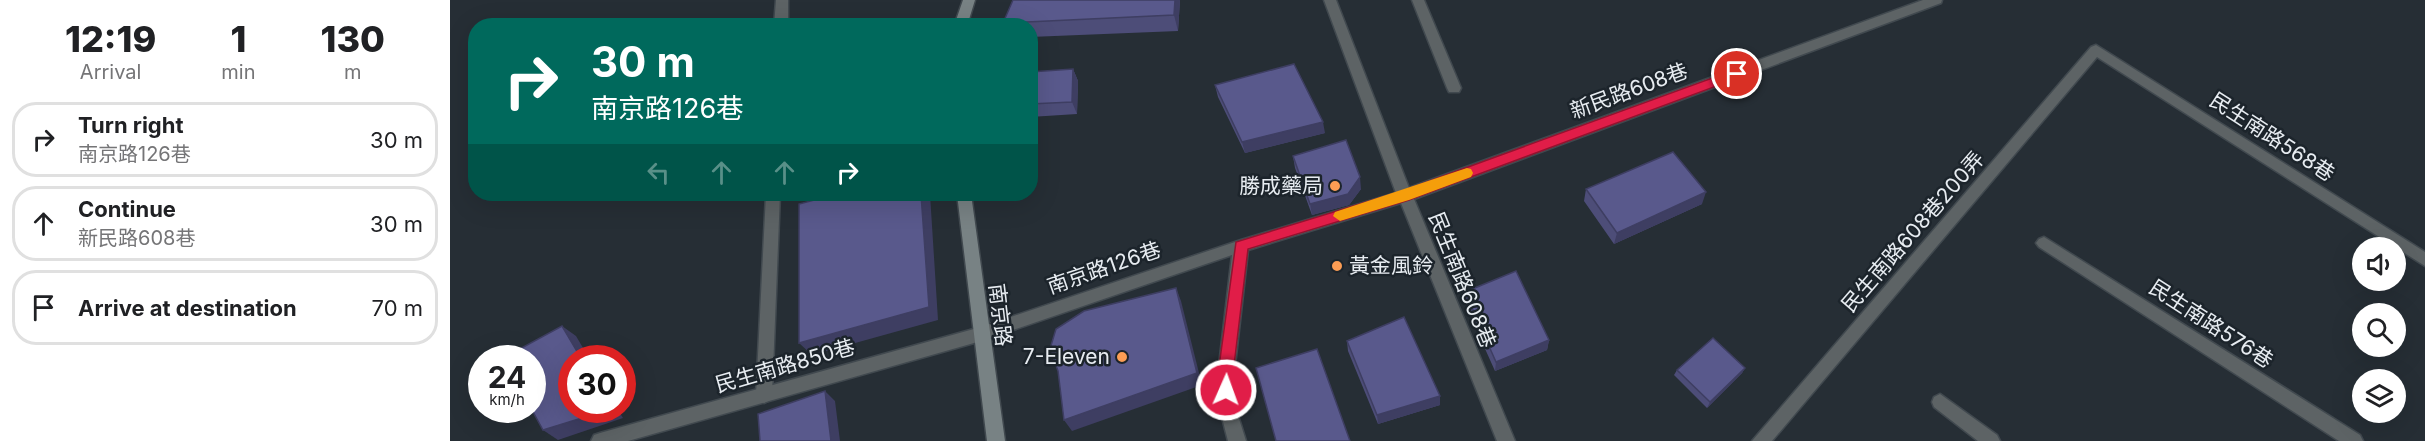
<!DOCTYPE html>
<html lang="en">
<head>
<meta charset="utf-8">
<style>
	:root { --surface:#fff; --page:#f6f6f6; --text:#202124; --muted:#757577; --line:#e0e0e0 }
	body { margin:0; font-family:Inter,"Noto Sans TC",sans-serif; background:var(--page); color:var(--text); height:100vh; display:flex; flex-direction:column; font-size:22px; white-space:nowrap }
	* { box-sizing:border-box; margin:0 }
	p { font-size:20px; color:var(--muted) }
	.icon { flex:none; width:33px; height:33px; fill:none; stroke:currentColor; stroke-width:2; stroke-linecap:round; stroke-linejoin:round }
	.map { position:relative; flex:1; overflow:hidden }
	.sheet { display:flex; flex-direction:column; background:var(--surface); width:450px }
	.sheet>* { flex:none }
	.guide { position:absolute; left:18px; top:18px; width:570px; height:183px; border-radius:24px; box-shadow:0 6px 24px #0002; background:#00695c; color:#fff; overflow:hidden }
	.buttons { position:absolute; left:1902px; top:237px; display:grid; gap:12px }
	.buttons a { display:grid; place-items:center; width:54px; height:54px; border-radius:50%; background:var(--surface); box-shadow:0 6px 24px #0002; font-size:30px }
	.speed { position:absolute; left:18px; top:345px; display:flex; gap:12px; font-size:30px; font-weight:700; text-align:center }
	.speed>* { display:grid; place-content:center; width:78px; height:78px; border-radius:50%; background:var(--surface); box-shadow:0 6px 24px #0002; line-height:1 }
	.speed small { font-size:15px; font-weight:400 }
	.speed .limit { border:9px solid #d22; background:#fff; color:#111 }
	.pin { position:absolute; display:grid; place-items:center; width:51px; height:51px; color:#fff; margin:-26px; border:3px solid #fff; border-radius:50%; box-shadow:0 2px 6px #0007 }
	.me { position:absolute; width:66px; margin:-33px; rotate:2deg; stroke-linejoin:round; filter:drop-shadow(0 0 4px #0008) }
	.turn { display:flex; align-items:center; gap:21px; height:126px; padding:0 24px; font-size:27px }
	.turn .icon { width:78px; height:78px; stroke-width:2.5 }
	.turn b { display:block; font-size:42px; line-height:51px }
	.lanes { display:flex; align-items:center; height:57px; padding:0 24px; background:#0003; justify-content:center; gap:30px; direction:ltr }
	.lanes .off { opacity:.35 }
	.eta { display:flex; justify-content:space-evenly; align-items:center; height:102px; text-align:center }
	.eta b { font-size:36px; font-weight:800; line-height:42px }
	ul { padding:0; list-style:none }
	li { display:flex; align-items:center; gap:18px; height:75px; margin:0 12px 9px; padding:0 12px; border:3px solid var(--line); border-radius:24px }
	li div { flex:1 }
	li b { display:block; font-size:22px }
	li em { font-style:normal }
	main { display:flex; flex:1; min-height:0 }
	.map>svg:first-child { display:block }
</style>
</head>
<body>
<main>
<section class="sheet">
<div class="eta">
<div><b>12:19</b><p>Arrival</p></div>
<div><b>1</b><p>min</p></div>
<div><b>130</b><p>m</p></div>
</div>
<ul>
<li><svg class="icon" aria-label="right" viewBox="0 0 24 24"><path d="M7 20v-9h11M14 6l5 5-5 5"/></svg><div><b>Turn right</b><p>南京路126巷</p></div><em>30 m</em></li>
<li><svg class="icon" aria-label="ahead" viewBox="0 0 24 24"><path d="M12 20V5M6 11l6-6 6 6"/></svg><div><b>Continue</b><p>新民路608巷</p></div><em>30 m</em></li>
<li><svg class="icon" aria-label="arrive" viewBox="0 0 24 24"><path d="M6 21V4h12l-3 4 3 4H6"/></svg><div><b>Arrive at destination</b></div><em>70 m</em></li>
</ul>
</section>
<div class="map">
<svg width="1975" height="441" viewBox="0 0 1975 441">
	<rect width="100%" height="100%" fill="#262e35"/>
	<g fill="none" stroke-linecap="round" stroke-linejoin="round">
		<g stroke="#41494f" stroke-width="3">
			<path id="lane" d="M326,0H338V26H324Z
				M962,0H974L1011,88L1009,92H999L997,88Z
				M316,194H330L322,395L320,400L314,403L308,400L306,395Z
				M1594,237L1910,435L1913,441H1889L1589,247L1586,243L1589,239Z
				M1490,394L1547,435L1550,441H1528L1484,407L1482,402L1484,397Z"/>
		</g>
		<g stroke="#41494f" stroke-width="3">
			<path id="street" d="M874,0H886L959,188L1473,0H1492L1491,3L964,199L1065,441H1047L951,203L798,250L784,374L785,406L796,441H778L769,406L768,374L782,255L531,341L178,441H141L144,435L150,433L531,327L791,240L946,193Z
				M1646,45L1975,252V266L1647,57L1322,441H1302L1641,47Z"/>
		</g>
		<g stroke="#41494f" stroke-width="3">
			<path id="secondary" d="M513,0H525L517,26H504Z
				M507,194H521L555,441H537Z"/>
		</g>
		<use href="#lane" fill="#5d6365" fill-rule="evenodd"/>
		<use href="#street" fill="#5d6365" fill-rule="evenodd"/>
		<use href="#secondary" fill="#788284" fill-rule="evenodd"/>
	</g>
	<path fill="#4d4d78" d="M563,0H730L728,31L580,37V26H555L553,23Z
		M623,69L628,81L627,114L580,117V72Z
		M765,85L875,133L795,153L768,97Z
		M843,156L911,189L899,205L862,215L845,168Z
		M1136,189L1252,204L1164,244L1134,201Z
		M1015,292L1099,340L1097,350L1045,371L1014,302Z
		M897,341L990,396V405L928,424L898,351Z
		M1295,368L1292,373L1257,408L1224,375L1227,370Z"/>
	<path fill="#3e3e62" d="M725,0H730L728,31L724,15Z
		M623,69L628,81L627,114L622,102Z
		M873,122L875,133L795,153L792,142Z
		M910,177L911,189L899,205L862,215L860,204Z
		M1256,192L1252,204L1164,244L1167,233Z
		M471,194H480L488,320L362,355L349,343Z
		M726,288L731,301L752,385L622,431L614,420Z
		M112,326L126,336L139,358H131Z
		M1099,340L1097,350L1045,371L1046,362Z
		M1295,368L1292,373L1257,408L1260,402Z
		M375,391L385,401L390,441H381Z
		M990,396V405L928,424L927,415Z
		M158,410H168L173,418L108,440L93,430Z"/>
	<path fill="#59598c" stroke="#3e3e62" stroke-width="1.5" d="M563,0H725L724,15L553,23Z
		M459,19V26H423Z
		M844,64L873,122L792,142L765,85Z
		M623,69L622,102L580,104V72Z
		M896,140L910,177L898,194L860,204L843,156Z
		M1223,152L1256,192L1167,233L1136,189Z
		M387,194H471L479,307L349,343V204Z
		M1066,271L1099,340L1046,362L1015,292Z
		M726,288L747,373L614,420L608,371L600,349L606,329L634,311Z
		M954,317L990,396L927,415L897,341Z
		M112,326L131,358H122V410H158L93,430L82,410V358H56L55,357Z
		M1263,338L1295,368L1260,402L1227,370Z
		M867,349L900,441H826L806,368Z
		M375,391L381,441H310L308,414Z"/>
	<path fill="#e11d48" stroke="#92132f" stroke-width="1.5" d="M1287,69L1291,70L1293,74L1291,77L959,200L798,249L783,374L784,390L782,395L776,397L771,395L768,374L786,242L952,191Z"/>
	<path fill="#f59e0b" d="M1017,168L1021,169L1023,173L1021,177L959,200L890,221L883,216L885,212Z"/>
	<g fill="#fc9d54" stroke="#1c242b" stroke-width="2">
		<circle cx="885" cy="186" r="6"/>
		<circle cx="887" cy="266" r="6"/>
		<circle cx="672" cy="357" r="6"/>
	</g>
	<g text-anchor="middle" stroke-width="5" stroke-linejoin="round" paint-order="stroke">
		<g font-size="21" fill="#e7ecf1" stroke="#1c242b">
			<text transform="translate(1179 91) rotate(-20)" y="7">新民路608巷</text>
			<text transform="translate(1822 137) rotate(33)" y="7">民生南路568巷</text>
			<text transform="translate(1463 232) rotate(-49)" y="7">民生南路608巷200弄</text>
			<text transform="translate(654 268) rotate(-19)" y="7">南京路126巷</text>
			<text transform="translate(1012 280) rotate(68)" y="7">民生南路608巷</text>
			<text transform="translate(550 315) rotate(83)" y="7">南京路</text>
			<text transform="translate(1761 324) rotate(33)" y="7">民生南路576巷</text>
			<text transform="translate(335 366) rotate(-16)" y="7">民生南路850巷</text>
		</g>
		<g font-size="21" fill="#e7ecf1" stroke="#1c242b" text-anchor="end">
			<text x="873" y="193">勝成藥局</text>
			<text x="899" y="273" text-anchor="start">黃金風鈴</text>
			<text x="660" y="364">7-Eleven</text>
		</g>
	</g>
</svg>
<div class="buttons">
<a><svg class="icon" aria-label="sound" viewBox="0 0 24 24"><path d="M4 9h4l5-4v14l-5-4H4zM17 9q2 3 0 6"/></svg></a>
<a><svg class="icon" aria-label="search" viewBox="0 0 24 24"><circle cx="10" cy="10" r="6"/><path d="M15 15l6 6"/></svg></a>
<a><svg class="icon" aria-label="layers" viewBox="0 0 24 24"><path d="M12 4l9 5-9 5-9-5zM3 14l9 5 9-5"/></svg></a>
</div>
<div class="speed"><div>24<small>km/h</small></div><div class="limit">30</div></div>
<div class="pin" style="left:1287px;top:74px;background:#d93025"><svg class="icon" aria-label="arrive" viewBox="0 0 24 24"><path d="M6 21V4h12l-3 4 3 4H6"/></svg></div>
<svg class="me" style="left:776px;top:390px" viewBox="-20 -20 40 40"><circle r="17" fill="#e11d48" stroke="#fff" stroke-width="3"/><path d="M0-11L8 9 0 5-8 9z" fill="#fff"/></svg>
<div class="guide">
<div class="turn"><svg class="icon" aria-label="right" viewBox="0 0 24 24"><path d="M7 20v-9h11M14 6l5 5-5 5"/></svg><div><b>30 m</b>南京路126巷</div></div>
<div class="lanes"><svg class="icon off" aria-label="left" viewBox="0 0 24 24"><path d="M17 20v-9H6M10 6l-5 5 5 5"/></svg><svg class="icon off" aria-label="ahead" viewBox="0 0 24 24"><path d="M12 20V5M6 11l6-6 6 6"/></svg><svg class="icon off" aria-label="ahead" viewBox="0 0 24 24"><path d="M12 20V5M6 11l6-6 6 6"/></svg><svg class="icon" aria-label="right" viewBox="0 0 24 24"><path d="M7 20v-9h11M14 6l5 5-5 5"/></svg></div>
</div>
</div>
</main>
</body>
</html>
